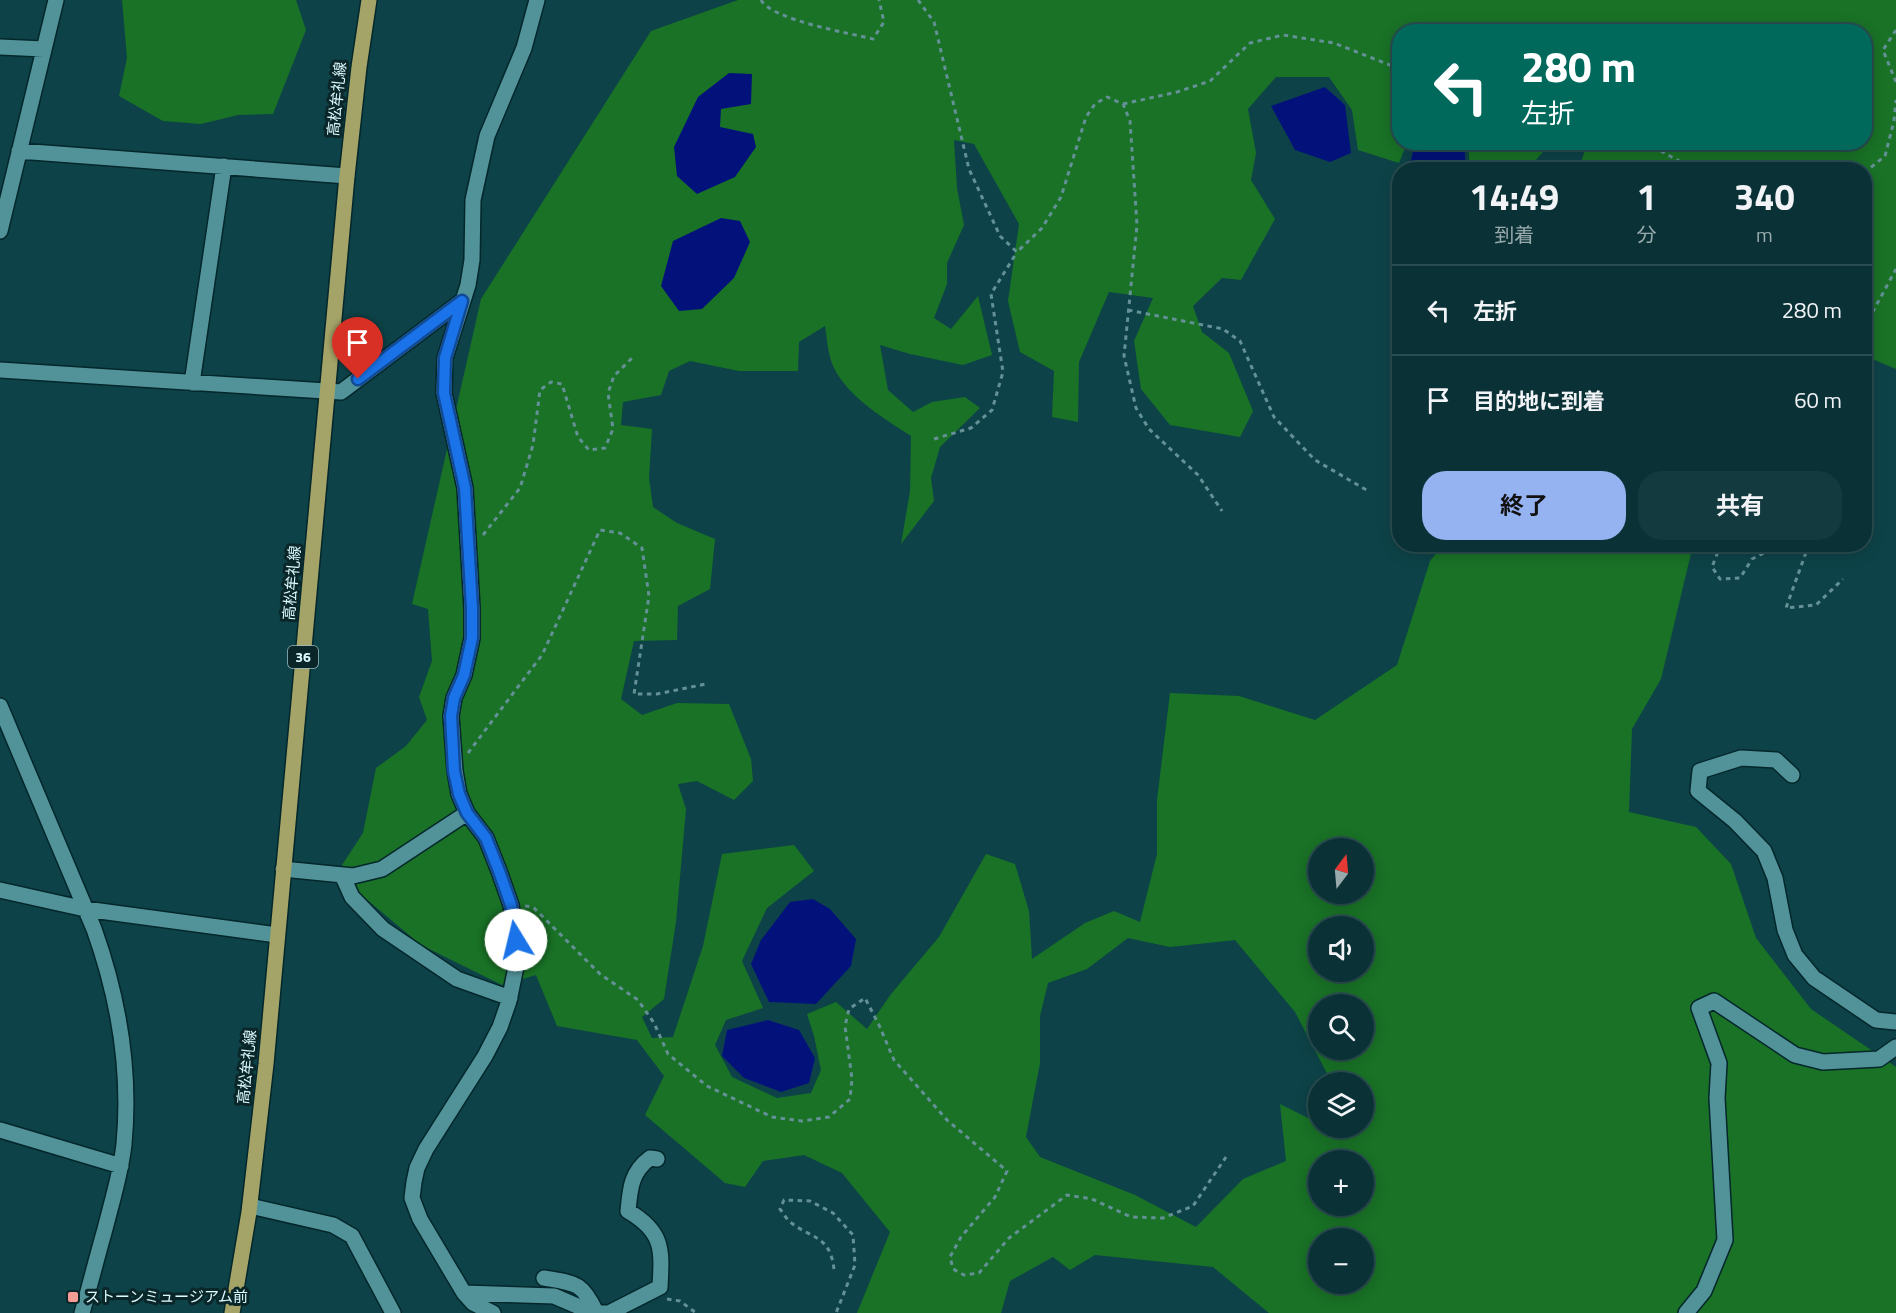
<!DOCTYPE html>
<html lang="ja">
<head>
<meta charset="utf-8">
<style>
	:root { --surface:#0a3236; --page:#133a3e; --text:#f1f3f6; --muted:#99aaad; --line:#2a4d51; --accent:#95b2f1 }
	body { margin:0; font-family:"Titillium Web","Noto Sans JP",sans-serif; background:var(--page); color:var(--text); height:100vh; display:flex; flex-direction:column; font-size:22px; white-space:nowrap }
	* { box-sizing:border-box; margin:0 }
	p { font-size:20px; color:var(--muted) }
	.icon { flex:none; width:33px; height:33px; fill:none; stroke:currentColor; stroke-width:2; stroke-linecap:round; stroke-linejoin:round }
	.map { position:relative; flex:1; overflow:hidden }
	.details { position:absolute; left:1392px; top:162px; width:480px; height:390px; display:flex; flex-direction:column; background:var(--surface); border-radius:24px; box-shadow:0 3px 15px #0003,0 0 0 2px var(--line) }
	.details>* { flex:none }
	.top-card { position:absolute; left:1392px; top:24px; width:480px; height:126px; border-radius:24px; box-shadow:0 3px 15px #0003,0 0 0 2px var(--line); background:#00695c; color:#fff; overflow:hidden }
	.needle { width:39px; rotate:16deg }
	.controls { position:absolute; left:1308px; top:838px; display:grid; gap:12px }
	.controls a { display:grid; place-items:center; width:66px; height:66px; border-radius:50%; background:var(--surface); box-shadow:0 3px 15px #0003,0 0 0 2px var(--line); font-size:30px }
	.pin { position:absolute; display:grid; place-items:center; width:51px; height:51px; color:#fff; margin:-62px -26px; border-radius:50% 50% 50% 0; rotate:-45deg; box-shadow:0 0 6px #0007 }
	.pin .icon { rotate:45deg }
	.me { position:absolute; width:66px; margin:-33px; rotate:351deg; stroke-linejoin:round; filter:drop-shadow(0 0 4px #0008) }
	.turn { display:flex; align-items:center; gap:21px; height:126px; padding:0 30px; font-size:27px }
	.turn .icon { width:78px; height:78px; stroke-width:2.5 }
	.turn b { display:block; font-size:42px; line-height:51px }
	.eta { display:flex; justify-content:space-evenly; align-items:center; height:102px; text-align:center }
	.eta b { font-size:36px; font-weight:700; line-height:42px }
	.action { display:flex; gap:12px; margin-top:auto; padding:12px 30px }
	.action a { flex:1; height:69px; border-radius:24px; background:var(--accent); color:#111; font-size:24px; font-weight:700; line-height:69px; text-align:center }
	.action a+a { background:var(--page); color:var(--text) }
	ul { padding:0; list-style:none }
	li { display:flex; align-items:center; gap:18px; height:90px; padding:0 30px; border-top:2px solid var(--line) }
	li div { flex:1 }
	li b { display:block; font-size:22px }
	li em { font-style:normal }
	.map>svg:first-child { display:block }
</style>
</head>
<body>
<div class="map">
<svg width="1896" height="1313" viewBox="0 0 1896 1313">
	<rect width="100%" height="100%" fill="#0d4348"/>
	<path fill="#197226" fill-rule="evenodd" d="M122,0H296L306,30L273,114L238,115L201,124L163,121L119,96L127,58Z
		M738,0H1896V369L1865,356L1864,170L1579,169L1587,143L1864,142V32H1400V142L1407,143L1399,163L1358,150L1352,110L1329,77H1276L1248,109L1256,153L1251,180L1275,219L1241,280L1222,278L1193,306L1202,332L1229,353L1253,411L1240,437L1170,425L1141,389L1134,341L1153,298L1109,292L1079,362L1078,422L1052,417L1054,371L1020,352L1008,301L1019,224L974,144L954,140L957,188L964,225L947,263V284L934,318L951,329L978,296L992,355L963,365L910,354L880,345L888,390L913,412L932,402L965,397L980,408L940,447L931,478L934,501L901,544L910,491L911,436C885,419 848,397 834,368C828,356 827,339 825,326L799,342L798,371H739L690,361L669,371L661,395L623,402L621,425L652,429L649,478L653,507L677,523L715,539L710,589L678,606L677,640L634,641L621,699L642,715L677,703L729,704L751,759L753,781L734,800L697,781L678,784L686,809L676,922L664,999L642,1017L652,1038L673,1037L703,946L722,854L794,845L814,871L767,908L742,961L763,1008L726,1020L715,1045L732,1077L777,1098L811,1093L821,1070L814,1036L807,1014L836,1002L867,1029L891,994L939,937L986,854L1015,864L1029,911L1032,959L1085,923L1114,911L1140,922L1157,854V800L1170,693L1239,696L1315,720L1397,665L1430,561L1443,545H1693L1661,679L1632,729L1629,812L1696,827L1731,864L1756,938L1811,1009L1896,1067V1313H1269L1213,1267L1095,1255L1070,1270L1053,1257L1010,1281L1001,1313H857L890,1232L842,1173L804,1155L763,1161L745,1187L725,1183L645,1115L664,1076L637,1040L557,1026L536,975L502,985L421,945L359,893L342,865L363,833L376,768L406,746L427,720L419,697L432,661L428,609L412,604L481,299L651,31ZM1318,849H1364V894H1318ZM1318,927H1364V972H1318ZM1128,938L1170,947L1235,940L1295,1012L1332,1083H1364V1128L1331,1130L1318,1128V1123L1280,1104L1286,1161L1243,1179L1196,1227L1135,1195L1040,1157L1026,1137L1040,1063V1016L1048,983L1087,969ZM1318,1005H1364V1050H1318ZM1318,1161H1364V1206H1318ZM1318,1239H1364V1284H1318Z
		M1468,143V142L1551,143L1527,170L1470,169Z"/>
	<path fill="#03127a" d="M729,73L752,74L751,104L721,109L720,127L753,134L756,147L735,177L697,194L677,176L674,147L698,97Z
		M1325,87L1345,105L1351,153L1330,162L1295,150L1271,106Z
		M1415,143H1464L1466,169H1409Z
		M721,218L740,221L750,242L734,278L702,309L679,311L661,286L673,241Z
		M813,899L830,909L856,939L851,966L816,1004L769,1002L751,964L761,940L790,902Z
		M768,1020L799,1030L815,1058L809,1083L781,1092L744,1078L722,1056L727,1030Z"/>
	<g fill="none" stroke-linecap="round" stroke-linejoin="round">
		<g stroke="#03272b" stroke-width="18">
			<path id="minor" d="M0,47L44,49
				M19,151L347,176
				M0,231L56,0
				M0,370L341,392L462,301
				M192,383L224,166
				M0,706L94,929C119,999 131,1070 124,1144C121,1173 112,1201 105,1229C97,1257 90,1285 82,1313
				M1792,775L1776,760L1741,758L1700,771L1698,791L1735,821L1764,851L1775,878L1785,930L1795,955L1814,978L1876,1020L1896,1022
				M283,869L353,876L382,869L467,813
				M342,875L352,897L383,929L457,979L510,998
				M0,890L85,909L277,935
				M0,1130L121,1166
				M250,1206L333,1225L352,1236L393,1313
				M544,1278C575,1283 582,1282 596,1312
				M464,1293L554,1296L591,1312L609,1313L660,1287C662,1250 664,1232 628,1211C630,1189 631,1172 650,1158L657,1159
				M493,1313L473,1303L464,1293L420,1219L412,1198L414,1182L417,1168L426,1149L485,1056L500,1027L509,1001L516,967V940L511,905L499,871L486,838L467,813L459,794L455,771L451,716L454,698L464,675L472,638V608L465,488L444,393L445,358L468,285L472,260L473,200L487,136L524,48L537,0
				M1686,1313L1704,1291L1725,1240L1717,1098L1719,1063L1699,1008L1714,1001L1795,1055L1823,1062L1879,1059L1896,1047"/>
		</g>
		<g stroke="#03272b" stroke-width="18">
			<path id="major" d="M232,1313L249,1212L266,1064L347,176L359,67L369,0"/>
		</g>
		<path stroke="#649196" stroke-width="3" stroke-dasharray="4.5 4.5" stroke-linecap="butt" d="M761,0C772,20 849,33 873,39L884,22L879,0
			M918,0L934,22L969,169L1000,236L1017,252L1042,228L1061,197L1086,117L1095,104L1107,97L1123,104L1130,121L1137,225L1124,356L1136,408L1149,429L1198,475L1222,511
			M1896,30L1883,50L1896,82
			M1123,104L1177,92L1210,81L1250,43L1283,35L1334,43L1400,69
			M1645,142L1695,170
			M1864,173L1885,156L1894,121L1896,100
			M1128,310L1223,329L1240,341L1274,417L1315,460L1370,492
			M1864,328L1896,269
			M934,439L971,428L992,410L1003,372L991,294L1017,252
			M483,535L520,488L533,445L540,390L551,382L562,384L578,437L589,450L605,448L613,429L608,393L614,376L634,356
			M1721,544L1712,567L1720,579L1740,578L1752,559L1781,544
			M1809,544L1786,608L1816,605L1843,579
			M468,753L542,655L600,530L620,533L642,548L649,596L634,694H657L706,684
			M525,906L533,907L600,974L638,1000L654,1023L668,1054L707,1086L772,1117L802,1121L829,1117L850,1099L852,1079L845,1026L849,1009L865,998L879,1025L894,1060L947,1120L1007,1171L995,1197L961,1237L950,1257L953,1269L964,1275L979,1273L1009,1238L1067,1195L1092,1199L1131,1217L1163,1218L1193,1206L1226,1157
			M834,1269C830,1234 810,1239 789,1221C786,1218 783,1213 780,1209L784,1200L810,1201L833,1213L853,1235L855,1265L836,1313
			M667,1299L680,1301L696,1313"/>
		<use href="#minor" stroke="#52939a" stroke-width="15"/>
		<use href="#major" stroke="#a5a468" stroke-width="15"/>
	</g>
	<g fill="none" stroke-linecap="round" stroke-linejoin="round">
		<g stroke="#114b97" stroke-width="15">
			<path id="route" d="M358,379L462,301L445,358L444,393L465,488L472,608V638L464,675L454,698L451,716L454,771L459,794L467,813L486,838L499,871L511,905L516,940"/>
		</g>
		<use href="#route" stroke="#1a73e8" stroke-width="10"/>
	</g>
	<rect fill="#f59c94" stroke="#0a2629" stroke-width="2" x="67" y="1291" width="12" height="12" rx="3"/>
	<g text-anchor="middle" stroke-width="6" stroke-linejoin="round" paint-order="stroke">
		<rect fill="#0a2629" stroke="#9cbbbf" stroke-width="1.5" x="288" y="646" width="30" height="22" rx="4.5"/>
		<g font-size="14" font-weight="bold" fill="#dbfbff">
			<text x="303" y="662">36</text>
		</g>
		<g font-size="15" fill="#dbfbff" stroke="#0a2629">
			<text transform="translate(337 99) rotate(-84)" y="5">高松牟礼線</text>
			<text transform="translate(292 583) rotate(-85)" y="5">高松牟礼線</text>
			<text transform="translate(247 1067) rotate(-84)" y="5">高松牟礼線</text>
		</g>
		<g font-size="15" fill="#dbfbff" stroke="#0a2629" text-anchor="start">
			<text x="85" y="1302">ストーンミュージアム前</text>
		</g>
	</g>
</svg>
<div class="controls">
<a><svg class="needle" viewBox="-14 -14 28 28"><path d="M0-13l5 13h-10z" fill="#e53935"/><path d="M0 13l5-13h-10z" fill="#99aaad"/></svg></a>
<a><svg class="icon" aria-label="sound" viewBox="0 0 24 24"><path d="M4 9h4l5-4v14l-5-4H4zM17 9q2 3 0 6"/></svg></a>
<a><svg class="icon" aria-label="search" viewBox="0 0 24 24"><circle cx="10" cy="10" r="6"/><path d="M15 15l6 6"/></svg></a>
<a><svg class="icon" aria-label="layers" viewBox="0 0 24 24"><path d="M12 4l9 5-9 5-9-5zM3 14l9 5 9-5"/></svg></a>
<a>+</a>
<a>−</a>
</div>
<div class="pin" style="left:358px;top:379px;background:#d93025"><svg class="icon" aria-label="arrive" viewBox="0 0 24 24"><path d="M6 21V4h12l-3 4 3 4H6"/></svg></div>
<svg class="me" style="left:516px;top:940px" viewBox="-20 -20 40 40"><circle r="19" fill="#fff"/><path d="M0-13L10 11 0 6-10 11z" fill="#1a73e8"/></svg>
<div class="top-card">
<div class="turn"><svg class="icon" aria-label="left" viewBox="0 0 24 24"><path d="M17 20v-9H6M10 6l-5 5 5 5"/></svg><div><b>280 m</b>左折</div></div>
</div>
<section class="details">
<div class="eta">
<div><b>14:49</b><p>到着</p></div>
<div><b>1</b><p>分</p></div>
<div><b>340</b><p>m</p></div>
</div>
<ul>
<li><svg class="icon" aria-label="left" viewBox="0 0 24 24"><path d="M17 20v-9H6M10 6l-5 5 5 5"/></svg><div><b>左折</b></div><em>280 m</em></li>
<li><svg class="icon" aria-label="arrive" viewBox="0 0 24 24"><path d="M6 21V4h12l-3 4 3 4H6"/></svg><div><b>目的地に到着</b></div><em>60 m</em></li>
</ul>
<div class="action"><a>終了</a><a>共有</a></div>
</section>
</div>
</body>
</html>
